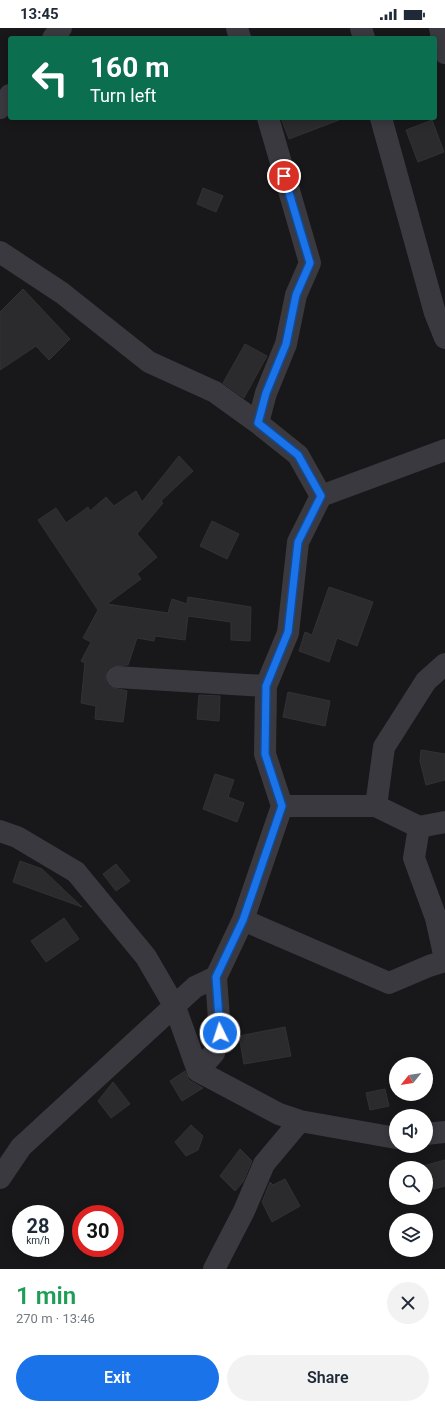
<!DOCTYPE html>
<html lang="en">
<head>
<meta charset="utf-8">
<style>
	:root { --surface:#fff; --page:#f2f2f3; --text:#1f2937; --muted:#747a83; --accent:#1a73e8 }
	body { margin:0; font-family:Roboto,sans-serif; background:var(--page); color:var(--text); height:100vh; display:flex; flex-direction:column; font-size:15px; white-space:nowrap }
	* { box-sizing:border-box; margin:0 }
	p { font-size:13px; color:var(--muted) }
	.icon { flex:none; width:22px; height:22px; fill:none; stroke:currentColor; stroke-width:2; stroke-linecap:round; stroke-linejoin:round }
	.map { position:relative; height:1241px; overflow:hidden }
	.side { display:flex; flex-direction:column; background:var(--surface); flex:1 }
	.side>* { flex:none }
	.top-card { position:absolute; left:8px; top:8px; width:429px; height:84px; border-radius:4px; box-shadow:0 2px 10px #0003; background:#0b6e4f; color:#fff; overflow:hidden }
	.needle { width:26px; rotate:240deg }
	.buttons { position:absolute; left:389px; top:1029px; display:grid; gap:8px }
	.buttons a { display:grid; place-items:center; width:44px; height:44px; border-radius:50%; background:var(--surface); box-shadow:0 2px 10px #0003; font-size:20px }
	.speed { position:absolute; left:12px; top:1177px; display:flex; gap:8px; font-size:20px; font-weight:700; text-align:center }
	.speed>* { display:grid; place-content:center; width:52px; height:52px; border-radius:50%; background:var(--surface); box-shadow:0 2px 10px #0003; line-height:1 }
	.speed small { font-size:10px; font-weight:400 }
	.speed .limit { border:6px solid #d22; background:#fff; color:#111 }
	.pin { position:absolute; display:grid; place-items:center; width:34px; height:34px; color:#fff; margin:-17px; border:2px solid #fff; border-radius:50%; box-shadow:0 1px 4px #0007 }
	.me { position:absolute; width:44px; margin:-22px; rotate:356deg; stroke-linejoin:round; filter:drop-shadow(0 0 3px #0008) }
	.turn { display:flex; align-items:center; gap:14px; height:84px; padding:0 16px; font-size:18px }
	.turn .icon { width:52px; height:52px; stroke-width:2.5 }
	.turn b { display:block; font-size:28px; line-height:34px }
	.round { display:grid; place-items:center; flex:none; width:42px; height:42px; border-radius:21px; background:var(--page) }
	.headline { display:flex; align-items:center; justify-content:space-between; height:68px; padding:0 16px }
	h1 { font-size:24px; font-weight:600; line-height:30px; color:#1e9e55 }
	.primary-button { display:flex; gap:8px; margin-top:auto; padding:8px 16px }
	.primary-button a { flex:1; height:46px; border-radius:24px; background:var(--accent); color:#fff; font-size:16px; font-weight:600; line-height:46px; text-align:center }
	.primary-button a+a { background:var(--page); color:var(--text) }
	.status { display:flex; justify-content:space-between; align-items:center; height:28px; padding:0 20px; background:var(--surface); direction:ltr }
	.status svg { height:11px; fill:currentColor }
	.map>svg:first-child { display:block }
</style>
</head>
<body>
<div class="status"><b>13:45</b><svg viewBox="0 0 49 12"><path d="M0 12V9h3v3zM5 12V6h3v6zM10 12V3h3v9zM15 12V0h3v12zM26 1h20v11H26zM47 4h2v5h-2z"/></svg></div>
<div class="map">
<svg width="445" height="1241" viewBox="0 0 445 1241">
	<rect width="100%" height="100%" fill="#18181a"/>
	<path fill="#2b2b2e" stroke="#323236" d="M281,90H339V92L289,111Z
		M432,92L444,124L418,134L406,102Z
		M203,160L223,168L216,184L197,176Z
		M23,261L70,311L49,332L36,318L0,342V284Z
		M245,316L267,328L244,370L223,355Z
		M179,428L193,443L161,473L163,475L137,506L157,529L137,546L141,551L107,576L168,585L172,571L187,576L188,569L251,579L250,613L231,612V594L188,588L185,612L155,608L154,613L137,610L128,637L112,638L107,642L105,648L106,654L110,659L127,663L123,694L95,691L96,678L81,675L85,635L81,633L91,614L83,610L98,582L38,492L56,480L66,495L88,479L90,483L106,469L114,478L136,463L142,474Z
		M212,493L239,506L227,531L200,518Z
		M329,559L373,574L357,618L337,610L329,634L299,623L305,604L312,607Z
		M288,664L330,673L325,698L283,689Z
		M199,667L220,668L219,693L197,691Z
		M421,722L445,726V752L426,757L420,733Z
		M215,746L234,752L228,769L244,775L237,794L203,781Z
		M20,833L42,841L82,879L13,854Z
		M116,836L130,853L116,863L103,846Z
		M64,890L79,911L46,934L31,913Z
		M285,999L291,1028L244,1036L239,1008Z
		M185,1043L189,1052L203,1060L182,1073L170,1053Z
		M113,1054L130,1076L111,1090L98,1073Z
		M385,1061L389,1078L370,1082L366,1065Z
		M191,1097L203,1108L198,1122L186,1128L175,1114Z
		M240,1121L252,1133L243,1154L235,1163L220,1148Z
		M445,1132V1158L426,1163V1140L423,1138Z
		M285,1151L300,1178L272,1194L262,1174L270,1154L273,1157Z"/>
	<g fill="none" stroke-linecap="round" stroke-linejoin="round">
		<path stroke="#39393f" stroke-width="22" d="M237,0L240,10
			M361,0L364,10
			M440,0L445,25
			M53,10L61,0
			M0,80L10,67
			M381,90L435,285L445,310
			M0,224L62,265L149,334L215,364L258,395L298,427L321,468
			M258,395L266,365L286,316L296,267L310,235L268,90
			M117,649L266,658
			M282,778H376L384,719L426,653L445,636
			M376,778L419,799
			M445,794L419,799L414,830L436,890L445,931
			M0,803L17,809L76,844L146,929L175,979L198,1043L279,1086L300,1093L396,1110
			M243,892L389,955L429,938L445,933
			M198,1043L214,1025L220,1005L216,949L243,892L282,778L265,726L266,658L288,605L298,514L321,468L445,422
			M426,1106L445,1104
			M0,1150L21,1119L195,959L216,949
			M214,1241L244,1183L264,1136L300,1093"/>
	</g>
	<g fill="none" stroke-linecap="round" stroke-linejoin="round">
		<g stroke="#114b97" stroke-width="10">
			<path id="route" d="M220,1005L216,949L243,892L282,778L265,726L266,658L288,604L298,514L321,468L298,427L258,395L266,365L286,316L296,267L310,235L284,148"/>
		</g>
		<use href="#route" stroke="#1a73e8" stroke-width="7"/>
	</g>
</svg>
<div class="buttons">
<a><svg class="needle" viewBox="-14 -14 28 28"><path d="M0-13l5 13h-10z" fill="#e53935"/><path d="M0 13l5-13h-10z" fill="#747a83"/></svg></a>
<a><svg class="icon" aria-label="sound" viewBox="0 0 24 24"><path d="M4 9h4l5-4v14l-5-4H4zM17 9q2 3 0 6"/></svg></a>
<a><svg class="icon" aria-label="search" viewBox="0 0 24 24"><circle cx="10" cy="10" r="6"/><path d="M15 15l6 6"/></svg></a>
<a><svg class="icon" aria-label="layers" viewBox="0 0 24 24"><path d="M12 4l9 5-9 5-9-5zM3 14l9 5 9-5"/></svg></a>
</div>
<div class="speed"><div>28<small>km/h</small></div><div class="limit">30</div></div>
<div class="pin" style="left:284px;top:148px;background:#d93025"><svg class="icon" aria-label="arrive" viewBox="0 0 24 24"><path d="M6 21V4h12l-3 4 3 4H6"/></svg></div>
<svg class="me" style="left:220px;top:1005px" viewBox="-20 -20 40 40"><circle r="17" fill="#1a73e8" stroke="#fff" stroke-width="3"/><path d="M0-11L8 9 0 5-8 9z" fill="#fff"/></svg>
<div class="top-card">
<div class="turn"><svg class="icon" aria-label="left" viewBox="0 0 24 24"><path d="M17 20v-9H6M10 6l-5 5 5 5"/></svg><div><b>160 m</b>Turn left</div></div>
</div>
</div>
<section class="side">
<div class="headline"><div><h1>1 min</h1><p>270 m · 13:46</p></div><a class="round"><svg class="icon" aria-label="close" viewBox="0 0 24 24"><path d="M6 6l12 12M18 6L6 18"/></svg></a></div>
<div class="primary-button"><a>Exit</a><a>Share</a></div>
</section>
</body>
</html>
